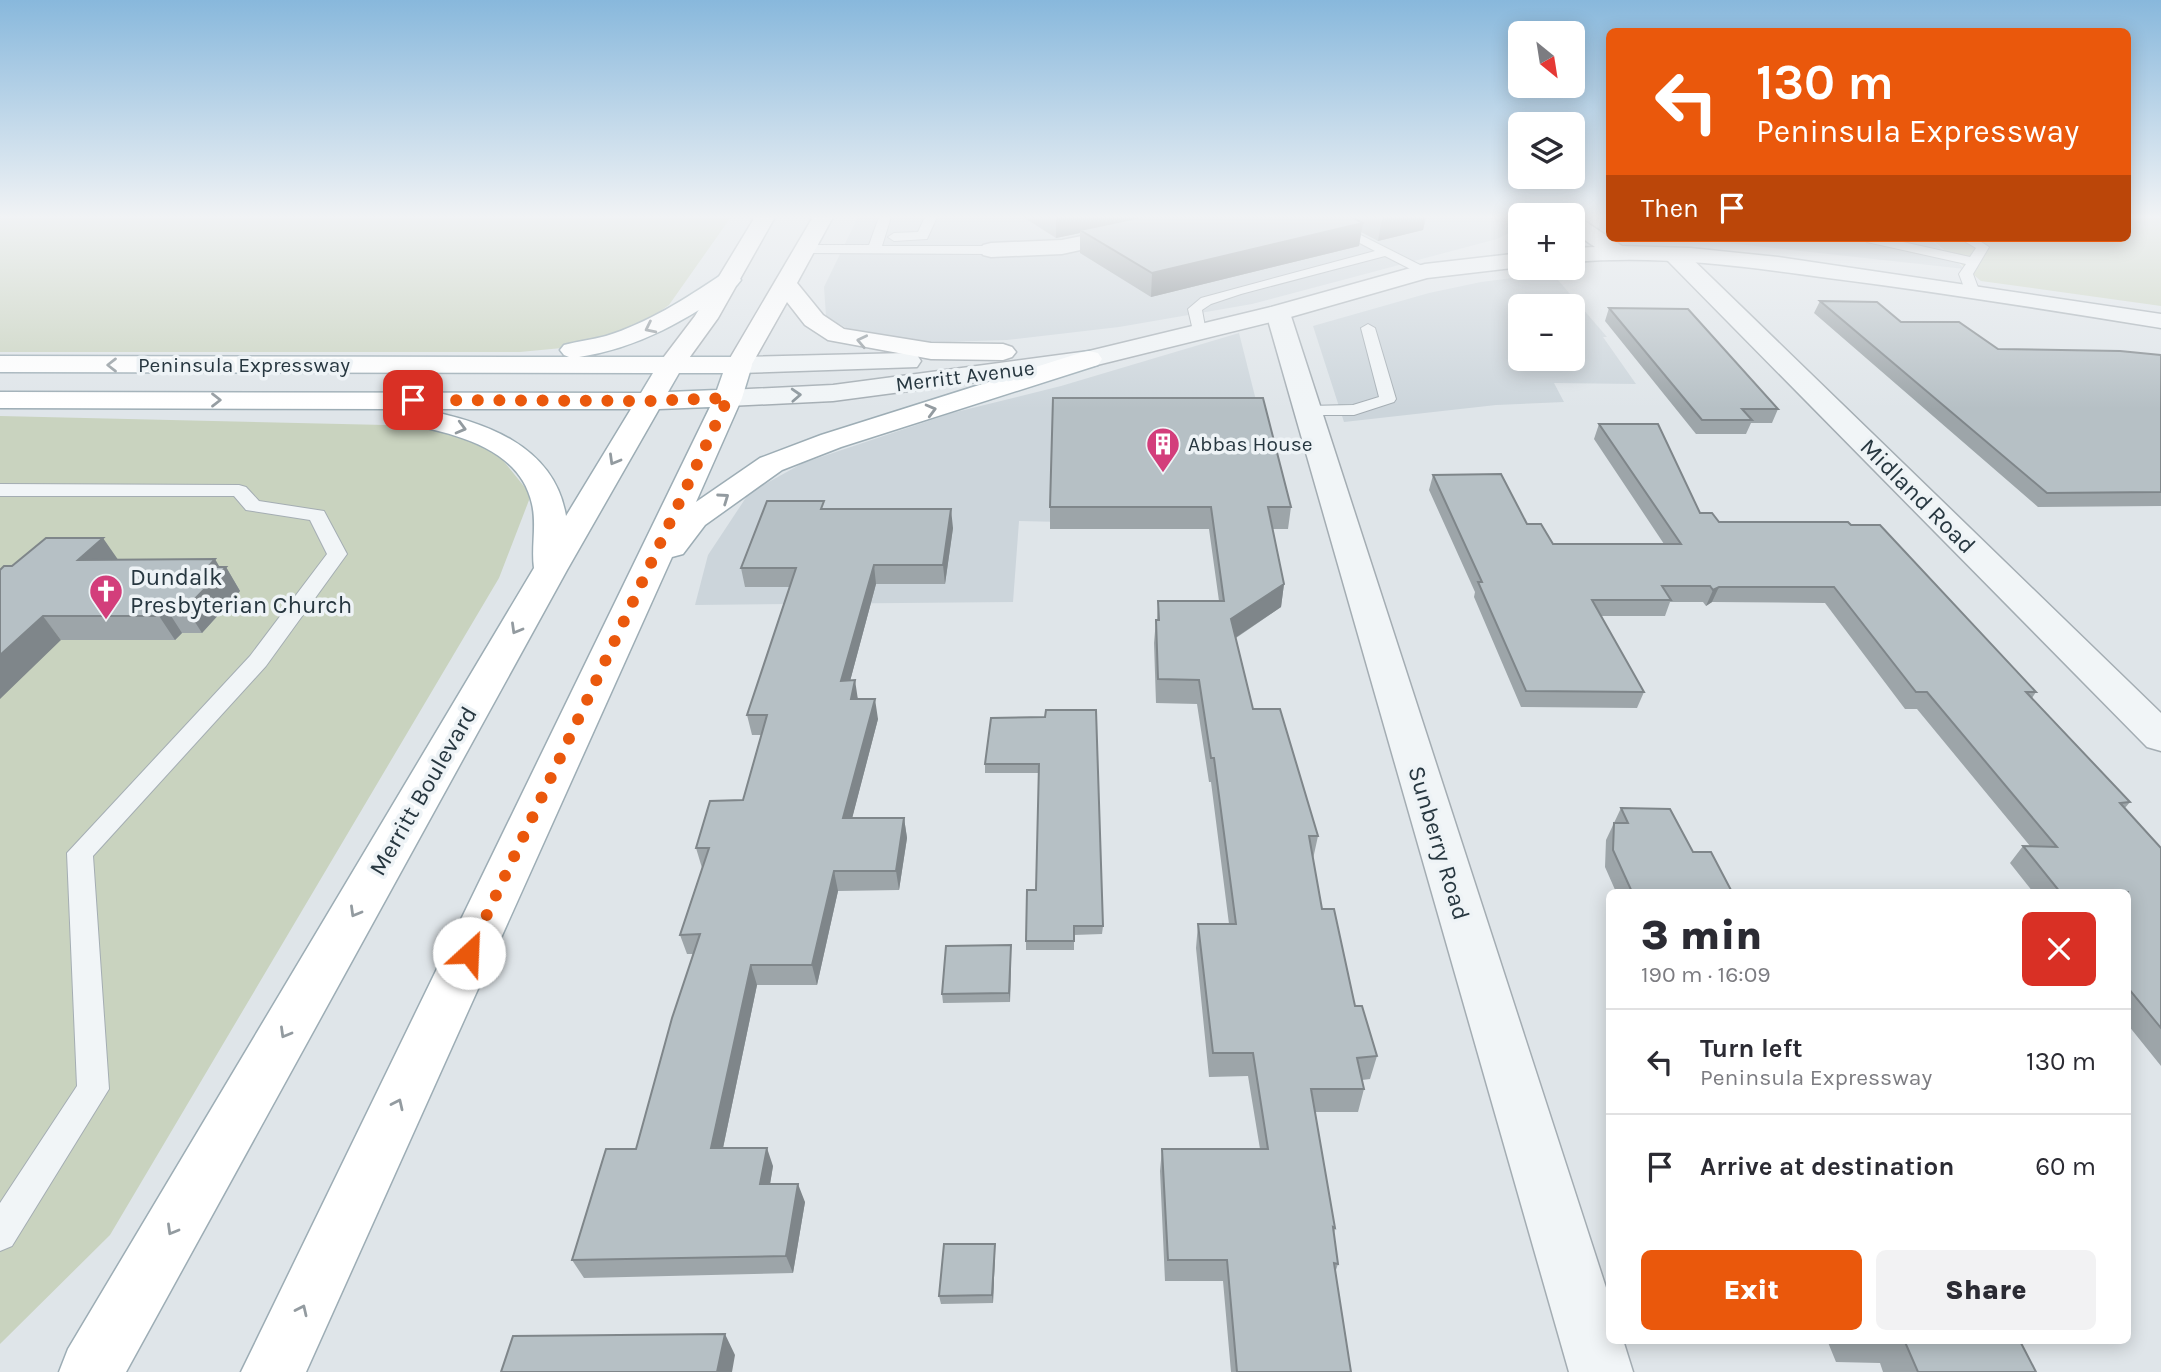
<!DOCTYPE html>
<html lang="en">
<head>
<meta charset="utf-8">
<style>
	:root { --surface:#fff; --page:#f2f2f3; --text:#2b2b33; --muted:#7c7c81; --line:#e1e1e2; --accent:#ea580c }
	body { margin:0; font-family:Karla,sans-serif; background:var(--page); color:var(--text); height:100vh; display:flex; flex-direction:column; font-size:26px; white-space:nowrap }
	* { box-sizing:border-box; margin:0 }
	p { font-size:23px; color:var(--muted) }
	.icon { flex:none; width:38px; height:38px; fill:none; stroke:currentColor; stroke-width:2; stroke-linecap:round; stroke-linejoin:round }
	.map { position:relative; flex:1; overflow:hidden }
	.drawer { position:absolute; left:1606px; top:889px; width:525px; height:455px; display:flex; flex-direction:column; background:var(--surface); border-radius:10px; box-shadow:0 4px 18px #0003 }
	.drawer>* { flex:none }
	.top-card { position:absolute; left:1606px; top:28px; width:525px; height:214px; border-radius:10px; box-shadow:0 4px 18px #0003; background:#ea580c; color:#fff; overflow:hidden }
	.needle { width:46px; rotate:150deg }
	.tools { position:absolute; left:1508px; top:21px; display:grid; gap:14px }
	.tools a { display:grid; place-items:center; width:77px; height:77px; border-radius:10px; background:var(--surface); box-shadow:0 4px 18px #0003; font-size:35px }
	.pin { position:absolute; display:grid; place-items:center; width:60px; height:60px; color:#fff; margin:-30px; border-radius:14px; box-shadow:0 4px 10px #0006 }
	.me { position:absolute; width:77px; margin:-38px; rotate:25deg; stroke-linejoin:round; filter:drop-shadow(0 0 5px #0008) }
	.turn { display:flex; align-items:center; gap:24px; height:147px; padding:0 35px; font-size:32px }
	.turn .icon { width:91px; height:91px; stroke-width:2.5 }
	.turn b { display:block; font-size:49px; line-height:60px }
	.then { display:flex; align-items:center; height:66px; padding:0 35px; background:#0003; gap:14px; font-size:26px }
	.round { display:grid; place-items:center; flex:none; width:74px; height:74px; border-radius:10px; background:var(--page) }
	.overview { display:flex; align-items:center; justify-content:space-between; height:119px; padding:0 35px }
	h1 { font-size:42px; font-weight:800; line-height:52px }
	.cta { display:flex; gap:14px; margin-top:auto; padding:14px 35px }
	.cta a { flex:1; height:80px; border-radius:10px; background:var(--accent); color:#fff; font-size:28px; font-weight:800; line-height:80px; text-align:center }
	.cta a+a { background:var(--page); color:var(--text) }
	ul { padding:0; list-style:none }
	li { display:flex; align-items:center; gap:21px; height:105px; padding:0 35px; border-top:2px solid var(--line) }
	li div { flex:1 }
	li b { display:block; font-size:26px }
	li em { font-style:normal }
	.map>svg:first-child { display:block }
</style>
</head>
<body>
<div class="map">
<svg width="2161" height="1372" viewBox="0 0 2161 1372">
	<rect width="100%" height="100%" fill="#dfe5e9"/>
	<path fill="#ccd5db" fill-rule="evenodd" d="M858,217H1521V227L1497,239L1252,304L1119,327L1007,340L909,343L858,335L826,316L824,287Z
		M1698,238H1929L1965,269L1719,242Z
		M1552,273L1607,337H1603L1636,384L1554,383L1564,402L1496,405L1344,422L1313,326L1429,293L1481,282ZM1521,306H1573V359H1521Z
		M1239,333L1288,527L1019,521L1013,602L695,605L708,555L749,493L803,463L952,413L1061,386Z"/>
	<path fill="#c9d3bf" d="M0,217H731L669,305L643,323L605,338L562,348L520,352H0Z
		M2128,217H2161V306L1981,281L1930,238H2128Z
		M0,416L429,426L494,449L531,495L499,578L110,1235L0,1344Z"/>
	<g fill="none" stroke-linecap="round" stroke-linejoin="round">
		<g stroke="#a4adb3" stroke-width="2">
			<path id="service" d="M879,217H891L882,246H991L998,250L991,254L805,253L799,249L805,245H869Z
				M925,217H937L927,239L894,241L888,237L894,233L918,232Z
				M1310,217H1325L1432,271L1430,274H1420L1385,256L1241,294L1211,304L1202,310L1206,332L1199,336L1194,335L1188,309L1201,298L1375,251Z
				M1861,238H1885L1970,257L1976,248L1959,238H1975L1989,247L1973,274L1979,290L1972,294L1965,290L1959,274L1966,264L1867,242Z
				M1368,324L1375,328L1396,399L1394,402L1354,415H1301L1299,411L1307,406L1353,405L1379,397L1361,328Z
				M0,484L239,485L246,487L259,501L324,511L347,554L266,666L93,856L109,1089L12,1246L0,1251V1203L77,1086L67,853L250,656L327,554L310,520L246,510L234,496H0Z"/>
		</g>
		<g stroke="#a4adb3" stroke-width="3">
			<path id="minor" d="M1175,217H1214L1211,221L1204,223L1062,254L991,257L983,255L980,250L983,245L991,243L1062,240Z
				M1675,248L1683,250L2161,713V751L2147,747L1667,260L1664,255L1667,250Z
				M1278,306L1287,308L1290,313L1610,1300V1340H1623L1633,1372H1569L1266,313L1269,308Z"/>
		</g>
		<g stroke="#a4adb3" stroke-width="3">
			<path id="tertiary" d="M1573,217L1580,218L1622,246L1690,248L1778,257L2161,314V328C2050,310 1940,292 1828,278C1743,266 1659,255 1573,262V248L1595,247L1573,232Z
				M1521,253V267L1427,278L1287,318L1089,367L833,401L728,406L718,404L714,398L718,392L728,390L833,385L1089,351L1271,307L1425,264Z
				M908,353L917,355L921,361L917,367L739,373L730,371L726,365L730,359L739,357Z"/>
		</g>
		<g stroke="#a4adb3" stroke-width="3">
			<path id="secondary" d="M755,217H775L718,318L679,372L670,374L661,372L657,366L695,316Z
				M813,217H833L797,283L823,315L844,329L931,343L1003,344L1012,347L1016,352L1012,357L1003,360L931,359L828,340L805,325L787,302L748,371L739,373L730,371L726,365Z"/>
		</g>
		<g stroke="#9dadb5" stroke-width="3">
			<path id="primary" d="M729,273L737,275L741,280L737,285C688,319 639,348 579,357H739L748,359L752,365L742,398L696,502L760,458L821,435L1080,353L1089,351L1098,353L1102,359L1098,365L841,447L782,470L705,525L683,554L672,557L306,1372H241L710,407L659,409L567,570L126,1372H59L68,1349L534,568C531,547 537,525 532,504C519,444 447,433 397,421L393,415L397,409L0,408V392L641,393L653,373L0,372V356L569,357L564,355L560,350L564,345C578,341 592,340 606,336C648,323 685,299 721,275ZM679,373H723L717,390L668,392ZM420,409H631L566,516C554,444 482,421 420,409Z"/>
		</g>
		<use href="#service" fill="#f1f5f7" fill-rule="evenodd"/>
		<use href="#minor" fill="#f1f5f7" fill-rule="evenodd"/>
		<use href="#tertiary" fill="#f1f5f7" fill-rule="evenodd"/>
		<use href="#secondary" fill="#fff" fill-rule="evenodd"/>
		<use href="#primary" fill="#fff" fill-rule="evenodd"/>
	</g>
	<path fill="#9da5a9" d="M1023,217H1426L1423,230L1378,241L1361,232L1359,246L1151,297L1080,253V233L1056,238Z
		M1820,301L1901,322L1998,349L2161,355V506L2038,507L1814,313Z
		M1609,308L1778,409L1772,423H1751L1746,434H1696L1605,321Z
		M1599,424L1700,513L1719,522L2036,692L2032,698L2130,802L2125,808L2161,848V1066L2128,1025V892H2033L2010,863L2023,846H2030L1917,709H1905L1825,603L1712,602L1706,606L1703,602H1670L1665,616H1601L1644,692L1637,708L1521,707L1474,597L1475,592L1429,490L1433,475L1527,524L1553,544H1664L1594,439Z
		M1050,507H1291L1288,529H1272L1284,584L1281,607L1236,638L1253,709L1318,836L1313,859L1322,909L1355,1006L1377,1056L1370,1079L1362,1080L1364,1089L1358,1112H1315L1335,1228L1334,1233L1338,1264L1335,1273L1351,1372H1231L1223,1281H1165L1160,1171L1162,1149H1260L1248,1076L1209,1077L1196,948L1198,924H1229L1211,782H1209L1197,704L1156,703L1154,643L1156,620H1157L1158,601H1219L1209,529H1050Z
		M825,509L953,528L945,584H876L850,681L858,699L878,719L852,818H904L907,838L899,890L838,891L817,985H757L723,1148L773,1166L770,1184L805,1202L793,1273L584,1278L572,1260L636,1149L693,954H687L680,935L702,868L696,848L743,800L761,735H752L747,715L790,587H745L741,568Z
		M118,560L226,567L240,591L202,633H182L175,640H61L4,566Z
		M1045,717L1103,926L1102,934L1074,935V950H1026V941L1036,890L1039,773H985V764Z
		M1621,808L1693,852L1732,892H1616L1605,867L1606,840Z
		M1011,954L1010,1002L943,1003L942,994Z
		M995,1252L993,1303L941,1304L939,1296Z
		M1827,1340H1986V1342L2036,1372H1883L1880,1363L1836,1362Z"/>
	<path fill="#7f868a" d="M1056,217H1163L1080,230V233L1056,238Z
		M1389,217H1426L1423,230L1378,241L1382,218Z
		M1363,223L1359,246L1151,297L1152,273Z
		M951,509L953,528L945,584L943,565Z
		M103,538L119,561L78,560Z
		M215,559L222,571L226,567L240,591L202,633L186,608L208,567Z
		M874,565L876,584L845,700L841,681Z
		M1284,584L1281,607L1229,642L1231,619Z
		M1719,587L1712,602L1706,606L1713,590Z
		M166,608L182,633L175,640L159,616Z
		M43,616L61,640L0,699V655Z
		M855,680L858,700L851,699Z
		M875,699L878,719L847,838L843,818Z
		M904,818L907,838L899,890L896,871Z
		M834,871L838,891L817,985L812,965Z
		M1011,945V954L1010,1002L1009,993Z
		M751,965L757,985L719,1167L711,1148Z
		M767,1148L773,1166L767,1202L760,1184Z
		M798,1184L805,1202L793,1273L786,1256Z
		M995,1244V1252L993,1303L992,1295Z
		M725,1334L735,1355L732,1372H717Z"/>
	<path fill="#b6c0c5" stroke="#7f868a" stroke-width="2" d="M1142,217H1351L1363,223L1152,273L1080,230Z
		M1820,301L1877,302L1901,322H1959L1998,349L2120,351L2161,355V492L2047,493Z
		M1609,308L1688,309L1778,409H1742L1752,420H1702Z
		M1053,398H1263L1291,507H1268L1284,584L1231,619L1253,709H1280L1318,836H1309L1322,909H1334L1355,1006H1362L1377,1056L1357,1058L1364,1089H1311L1335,1228L1333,1227L1338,1264L1334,1263L1351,1372H1237L1227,1260H1168L1162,1149H1268L1253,1053H1213L1198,924H1236L1214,758H1211L1199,680L1158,679L1156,620H1159L1158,601H1224L1211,507H1050Z
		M1599,424H1658L1700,513H1712L1719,522H1848L1851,525H1880L2036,692H2026L2130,802L2120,803L2161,848V1028L2128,988V892H2060L2023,846L2057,847L1927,692H1916L1834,587H1719L1713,590L1710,586H1662L1671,600H1592L1644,692L1526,691L1478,582H1482L1433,475L1501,474L1527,524H1541L1553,544H1681Z
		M767,501H824L821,509H951L943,565H874L841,681L855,680L851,699H875L843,818H904L896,871H834L812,965H751L711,1148H767L760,1184H798L786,1256L572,1260L606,1149H636L672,1018L700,934L680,935L709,848H696L710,801L743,800L767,715H747L796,568H741Z
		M46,538H103L78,560L215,559L208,567H226L186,608H166L159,616H43L0,655V570L4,566H12Z
		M1046,710H1096L1103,926H1074V941H1026L1027,890H1036L1039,764H985L991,718L1045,717Z
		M1621,808L1670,809L1693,852H1711L1732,892H1632L1613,850L1614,823H1628Z
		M1011,945L1009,993L942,994L946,946Z
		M944,1244H995L992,1295L939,1296Z
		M725,1334L717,1372H501L513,1336Z
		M1859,1340H1986V1342L2021,1343L2036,1372H1918L1905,1342Z"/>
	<defs><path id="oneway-chevron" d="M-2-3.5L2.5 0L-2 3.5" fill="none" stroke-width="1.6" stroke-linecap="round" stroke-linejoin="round" transform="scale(1.75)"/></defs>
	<g stroke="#939ba0">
		<use href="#oneway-chevron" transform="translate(650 328) rotate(154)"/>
		<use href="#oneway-chevron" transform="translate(862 341) rotate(-168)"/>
		<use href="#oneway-chevron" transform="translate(112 365) rotate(-180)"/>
		<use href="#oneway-chevron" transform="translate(216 400)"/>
		<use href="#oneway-chevron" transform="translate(931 410) rotate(-15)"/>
		<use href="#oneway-chevron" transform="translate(461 428) rotate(15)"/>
		<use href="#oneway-chevron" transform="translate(614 460) rotate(120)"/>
		<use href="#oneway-chevron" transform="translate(724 498) rotate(-35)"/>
		<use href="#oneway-chevron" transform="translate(516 629) rotate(120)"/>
		<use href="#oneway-chevron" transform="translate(355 912) rotate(120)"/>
		<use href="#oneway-chevron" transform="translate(285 1033) rotate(120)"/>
		<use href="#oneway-chevron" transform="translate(398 1104) rotate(-65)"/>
		<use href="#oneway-chevron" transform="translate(172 1230) rotate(120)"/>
		<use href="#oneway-chevron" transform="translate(302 1310) rotate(-65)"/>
	</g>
	<use stroke="#8c969c" href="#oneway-chevron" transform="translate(796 395) rotate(-3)"/>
	<linearGradient id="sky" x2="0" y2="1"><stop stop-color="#88b8dc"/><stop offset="0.53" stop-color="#f1f3f5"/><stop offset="1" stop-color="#f1f3f5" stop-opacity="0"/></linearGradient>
	<rect width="2161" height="409" fill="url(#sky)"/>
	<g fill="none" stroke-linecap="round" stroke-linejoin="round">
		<path stroke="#ea580c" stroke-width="12" stroke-dasharray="0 21.6" d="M413,400L648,401L728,398L469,953"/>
	</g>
	<defs>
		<g id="building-pin" transform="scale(1.75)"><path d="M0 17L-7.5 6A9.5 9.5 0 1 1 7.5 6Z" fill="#d33e7b" stroke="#eef3f6"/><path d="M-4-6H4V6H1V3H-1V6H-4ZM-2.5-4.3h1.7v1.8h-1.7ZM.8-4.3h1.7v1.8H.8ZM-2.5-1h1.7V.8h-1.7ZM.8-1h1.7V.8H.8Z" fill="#fff"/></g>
		<g id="church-pin" transform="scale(1.75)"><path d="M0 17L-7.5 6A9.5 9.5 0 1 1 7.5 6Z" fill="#d33e7b" stroke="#eef3f6"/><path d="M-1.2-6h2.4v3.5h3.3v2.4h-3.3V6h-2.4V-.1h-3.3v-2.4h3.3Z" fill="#fff"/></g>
	</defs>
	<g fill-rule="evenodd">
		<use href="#building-pin" x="1163" y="444"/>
		<use href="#church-pin" x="106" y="591"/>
	</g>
	<g text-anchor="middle" stroke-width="7" stroke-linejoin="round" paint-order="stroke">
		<g font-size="21" fill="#273740" stroke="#eef3f6">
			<text x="244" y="372">Peninsula Expressway</text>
			<text transform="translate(965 376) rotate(-7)" y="7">Merritt Avenue</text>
		</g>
		<g font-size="21" fill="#273740" stroke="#eef3f6" text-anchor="start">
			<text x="1188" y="451">Abbas House</text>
		</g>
		<g font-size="24" fill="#273740" stroke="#eef3f6">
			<text transform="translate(1918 496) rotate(45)" y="8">Midland Road</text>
			<text transform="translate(423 791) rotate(-60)" y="8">Merritt Boulevard</text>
			<text transform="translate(1439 843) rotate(73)" y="8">Sunberry Road</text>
		</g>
		<g font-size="24" fill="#273740" stroke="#eef3f6" text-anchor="start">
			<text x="130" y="585">Dundalk<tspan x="130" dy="28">Presbyterian Church</tspan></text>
		</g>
	</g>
</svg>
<div class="tools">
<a><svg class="needle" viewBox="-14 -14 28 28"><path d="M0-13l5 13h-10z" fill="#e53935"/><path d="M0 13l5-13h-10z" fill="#7c7c81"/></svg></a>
<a><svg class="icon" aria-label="layers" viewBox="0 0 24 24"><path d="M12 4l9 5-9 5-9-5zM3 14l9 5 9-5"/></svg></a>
<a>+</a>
<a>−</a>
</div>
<div class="pin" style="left:413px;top:400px;background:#d93025"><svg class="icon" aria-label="arrive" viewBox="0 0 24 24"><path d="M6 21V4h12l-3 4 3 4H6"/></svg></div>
<svg class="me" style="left:469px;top:953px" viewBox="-20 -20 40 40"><circle r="19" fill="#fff"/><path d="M0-13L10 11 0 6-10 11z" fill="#ea580c"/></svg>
<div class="top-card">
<div class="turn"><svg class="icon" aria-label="left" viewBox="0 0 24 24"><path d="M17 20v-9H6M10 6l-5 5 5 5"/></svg><div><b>130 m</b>Peninsula Expressway</div></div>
<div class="then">Then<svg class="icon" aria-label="arrive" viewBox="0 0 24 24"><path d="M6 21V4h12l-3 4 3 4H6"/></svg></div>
</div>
<section class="drawer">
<div class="overview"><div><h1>3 min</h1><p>190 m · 16:09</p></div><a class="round" style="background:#d93025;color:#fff"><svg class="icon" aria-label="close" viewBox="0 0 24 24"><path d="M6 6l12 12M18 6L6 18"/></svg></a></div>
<ul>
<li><svg class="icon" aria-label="left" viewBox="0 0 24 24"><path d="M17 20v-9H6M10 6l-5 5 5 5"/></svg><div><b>Turn left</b><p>Peninsula Expressway</p></div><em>130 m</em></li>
<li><svg class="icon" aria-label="arrive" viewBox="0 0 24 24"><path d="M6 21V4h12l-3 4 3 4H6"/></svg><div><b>Arrive at destination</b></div><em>60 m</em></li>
</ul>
<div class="cta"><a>Exit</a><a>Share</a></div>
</section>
</div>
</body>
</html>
